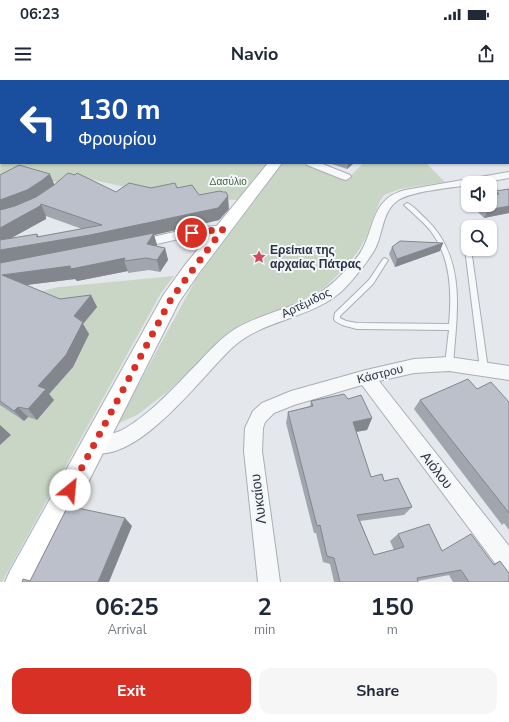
<!DOCTYPE html>
<html lang="en">
<head>
<meta charset="utf-8">
<style>
	:root { --surface:#fff; --page:#f6f6f7; --text:#1f2937; --muted:#747a83; --accent:#d93025 }
	body { margin:0; font-family:"Nunito Sans",sans-serif; background:var(--page); color:var(--text); height:100vh; display:flex; flex-direction:column; font-size:15px; white-space:nowrap }
	* { box-sizing:border-box; margin:0 }
	p { font-size:13px; color:var(--muted) }
	.icon { flex:none; width:22px; height:22px; fill:none; stroke:currentColor; stroke-width:2; stroke-linecap:round; stroke-linejoin:round }
	.map { position:relative; height:502px; overflow:hidden }
	.drawer { display:flex; flex-direction:column; background:var(--surface); flex:1 }
	.drawer>* { flex:none }
	.top-card { position:absolute; left:0px; top:0px; width:509px; height:84px; box-shadow:0 1px 3px #0004; background:#1a4fa0; color:#fff; overflow:hidden }
	.fabs { position:absolute; left:461px; top:96px; display:grid; gap:8px }
	.fabs a { display:grid; place-items:center; width:36px; height:36px; border-radius:8px; background:var(--surface); box-shadow:0 1px 3px #0004; font-size:20px }
	.pin { position:absolute; display:grid; place-items:center; width:34px; height:34px; color:#fff; margin:-17px; border:2px solid #fff; border-radius:50%; box-shadow:0 1px 4px #0007 }
	.me { position:absolute; width:44px; margin:-22px; rotate:28deg; stroke-linejoin:round; filter:drop-shadow(0 0 3px #0008) }
	.turn { display:flex; align-items:center; gap:14px; height:84px; padding:0 12px; font-size:18px }
	.turn .icon { width:52px; height:52px; stroke-width:2.5 }
	.turn b { display:block; font-size:28px; line-height:34px }
	.eta { display:flex; justify-content:space-evenly; align-items:center; height:68px; text-align:center }
	.eta b { font-size:24px; font-weight:700; line-height:28px }
	.button { display:flex; gap:8px; margin-top:auto; padding:8px 12px }
	.button a { flex:1; height:46px; border-radius:12px; background:var(--accent); color:#fff; font-size:16px; font-weight:700; line-height:46px; text-align:center }
	.button a+a { background:var(--page); color:var(--text) }
	.status { display:flex; justify-content:space-between; align-items:center; height:28px; padding:0 20px; background:var(--surface); direction:ltr }
	.status svg { height:11px; fill:currentColor }
	header { display:flex; justify-content:space-between; align-items:center; height:52px; padding:0 12px; background:var(--surface); font-size:18px; font-weight:700 }
	.map>svg:first-child { display:block }
</style>
</head>
<body>
<div class="status"><b>06:23</b><svg viewBox="0 0 49 12"><path d="M0 12V9h3v3zM5 12V6h3v6zM10 12V3h3v9zM15 12V0h3v12zM26 1h20v11H26zM47 4h2v5h-2z"/></svg></div>
<header><svg class="icon" aria-label="menu" viewBox="0 0 24 24"><path d="M4 6h16M4 12h16M4 18h16"/></svg>Navio<svg class="icon" aria-label="share" viewBox="0 0 24 24"><path d="M12 15V3M7 8l5-5 5 5M5 13v7h14v-7"/></svg></header>
<div class="map">
<svg width="509" height="502" viewBox="0 0 509 502">
	<rect width="100%" height="100%" fill="#e4e7ec"/>
	<path fill="#c9d6c5" d="M112,0H509V18L508,1H110Z
		M1,68V83H266L237,120L161,115L80,97L67,106L20,90L0,101Z
		M283,83H304L347,100L363,83H426L445,102L400,109L384,115L380,121L366,157L359,170L345,188L324,208L298,223L249,242L218,264L167,312L137,335L117,344L196,199Z
		M174,196L161,213L2,502H0V221L59,207Z"/>
	<g fill="none" stroke-linecap="round" stroke-linejoin="round">
		<g stroke="#a9aeb7" stroke-width="2">
			<path id="lane" d="M417,0H421L422,1H418Z
				M407,123C414,126 420,134 426,139C467,179 457,232 453,284L452,286L449,287L446,286L445,284L449,250L357,249L342,245L335,241L334,239L335,233L369,200L383,179L385,178L388,180L373,204L340,236V238L346,241L357,243L449,244C452,212 451,177 430,150C422,141 414,134 405,126L404,125Z
				M482,141L485,143L481,147H475Z
				M468,158V169H471L488,289L487,291L484,292L481,291L480,289L465,169V160Z"/>
		</g>
		<g stroke="#a9aeb7" stroke-width="2">
			<path id="street" d="M423,0H435L436,1H424Z
				M508,17H509V21H508Z
				M508,57H509V65H508Z
				M306,83H320L350,95L351,97L346,100L342,99L307,85Z
				M509,92V98L481,103H468V105C451,108 410,111 397,121C382,132 383,154 375,169C367,183 356,196 345,208C314,239 265,238 233,267C202,295 135,390 87,371L84,365L87,359C99,354 112,356 124,349C153,332 176,305 199,282C210,270 221,258 235,249C267,230 308,227 336,200C345,191 357,180 363,168C375,144 373,118 405,110Z
				M223,145L227,146L229,149L227,152L183,158L135,169L131,168L129,165L131,162L183,150Z
				M449,277L509,286V300L449,291L414,293L379,301L509,466V494L501,491L362,305L294,325L274,333L265,342L263,348L262,371L280,502H258L244,371L245,348L253,331L262,323L291,311L366,290L414,279Z"/>
		</g>
		<g stroke="#a9aeb7" stroke-width="2">
			<path id="secondary" d="M268,83H282L199,193L179,222L38,502H5L10,491L164,214L185,185Z"/>
		</g>
		<use href="#lane" fill="#f7f8fa" fill-rule="evenodd"/>
		<use href="#street" fill="#f7f8fa" fill-rule="evenodd"/>
		<use href="#secondary" fill="#fff" fill-rule="evenodd"/>
	</g>
	<path fill="#a1a5ae" fill-rule="evenodd" d="M0,0H94V1H6L4,0L0,2Z
		M329,83H354L347,89Z
		M0,95L55,105L116,112L151,108H177L199,115L229,129L219,140L154,155L157,165L156,166L165,168L168,180L160,192L149,190L128,193V191L77,201L75,199L26,205L60,219L91,215L97,227L83,244L89,254L73,287L49,314L54,320L37,340L28,337L24,341L0,325ZM46,136L82,149L39,157L10,159L46,139Z
		M509,109V133L484,138L471,125H490L496,111Z
		M443,163L440,171L395,187L389,174L392,167Z
		M477,309L509,322V450L504,443L502,445L414,329L420,320Z
		M348,319L372,338L367,350L356,352L371,397L384,401L412,427L404,435L360,441L374,475L394,470L390,461L398,454L442,471L493,484L500,481L509,502H453L449,495L418,501V502H334L330,484L323,482L316,453H314L286,343L288,332L310,326L311,321Z"/>
	<path fill="#83868d" d="M88,0H94V1H85Z
		M1,46V58L0,59V47Z
		M349,83H354L347,89L348,84Z
		M50,94L55,106L46,114L0,135V120Z
		M228,116L229,129L219,140L154,155L157,165L150,177L0,184V170L37,157V154L42,163Z
		M41,124L46,136V139L0,164V148Z
		M509,126V133L484,138L488,130Z
		M443,163L440,171L395,187L397,179Z
		M165,168L168,180L160,192L157,180Z
		M125,178L124,181L128,191L77,201L75,199L10,207L2,195Z
		M91,215L97,227L83,244L89,254L73,287L49,314L54,320L37,340L28,329L38,306L74,236Z
		M18,327L28,337L24,341L14,331Z
		M372,338L367,350L349,353L353,342Z
		M0,345L11,355L0,365Z
		M125,438L132,446L109,502H98Z"/>
	<path fill="#bbc0ca" stroke="#83868d" d="M27,0H88L86,1H31Z
		M1,34V46L0,47V35Z
		M19,85L50,94L41,101L27,110L0,120V95Z
		M68,93L75,95L77,93L116,112L129,103L151,108L175,103L177,108L192,105L199,115L220,111L223,112H226L228,116L218,128L90,155L0,170V160L37,154V157L102,145L41,124L40,126L0,148V130L15,126L36,117L54,105Z
		M509,109V126L488,130L482,125H490V115L499,114L496,111Z
		M154,153L147,164L165,168L157,180L146,178L124,181L125,178L71,189L70,186L2,195L60,219L91,215L74,236L83,242L66,275L38,306L46,309L28,329L18,327L14,331L0,321V183Z
		M400,161L443,163L397,179L392,167Z
		M468,299L477,309L491,302L509,322V433L420,320Z
		M344,314L348,319L361,315L372,338L353,342L371,397L382,394L384,401L398,398L412,427L357,435L374,475L404,467L398,454L429,444L442,471L471,454L494,485L500,481L509,493V502H469L461,490L417,498L418,502H340L334,478L327,476L320,445L317,446L288,332L313,326L311,321Z
		M68,426L125,438L98,502H22L23,499L30,501Z"/>
	<g fill="none" stroke-linecap="round" stroke-linejoin="round">
		<path stroke="#d93025" stroke-width="7" stroke-dasharray="0 12.6" d="M70,410L171,219L223,149L192,153"/>
	</g>
	<defs>
		<g id="sight-bare" transform="scale(1.08)"><path d="M0-6L1.8-2.2L6-1.7L2.9 1.2L3.7 5.4L0 3.3L-3.7 5.4L-2.9 1.2L-6-1.7L-1.8-2.2Z" fill="#d1495b" stroke="#f4f6f9" stroke-width="2.5" paint-order="stroke"/></g>
	</defs>
	<g fill-rule="evenodd">
		<use href="#sight-bare" x="259" y="177"/>
	</g>
	<g text-anchor="middle" stroke-width="4" stroke-linejoin="round" paint-order="stroke">
		<g font-size="10" fill="#3f6138" stroke="#f4f6f9">
			<text x="228" y="105">Δασύλιο</text>
		</g>
		<g font-size="12" font-weight="bold" fill="#2b3445" stroke="#f4f6f9" text-anchor="start">
			<text x="270" y="174">Ερείπια της<tspan x="270" dy="14">αρχαίας Πάτρας</tspan></text>
		</g>
		<g font-size="12" fill="#2b3445" stroke="#f4f6f9">
			<text transform="translate(306 223) rotate(-26)" y="4">Αρτέμιδος</text>
			<text transform="translate(380 294) rotate(-14)" y="4">Κάστρου</text>
		</g>
		<g font-size="14" fill="#2b3445" stroke="#f4f6f9">
			<text transform="translate(437 390) rotate(52)" y="5">Αιόλου</text>
			<text transform="translate(258 419) rotate(-97)" y="5">Λυκαίου</text>
		</g>
	</g>
</svg>
<div class="fabs">
<a><svg class="icon" aria-label="sound" viewBox="0 0 24 24"><path d="M4 9h4l5-4v14l-5-4H4zM17 9q2 3 0 6"/></svg></a>
<a><svg class="icon" aria-label="search" viewBox="0 0 24 24"><circle cx="10" cy="10" r="6"/><path d="M15 15l6 6"/></svg></a>
</div>
<div class="pin" style="left:192px;top:153px;background:#d93025"><svg class="icon" aria-label="arrive" viewBox="0 0 24 24"><path d="M6 21V4h12l-3 4 3 4H6"/></svg></div>
<svg class="me" style="left:70px;top:410px" viewBox="-20 -20 40 40"><circle r="19" fill="#fff"/><path d="M0-13L10 11 0 6-10 11z" fill="#d93025"/></svg>
<div class="top-card">
<div class="turn"><svg class="icon" aria-label="left" viewBox="0 0 24 24"><path d="M17 20v-9H6M10 6l-5 5 5 5"/></svg><div><b>130 m</b>Φρουρίου</div></div>
</div>
</div>
<section class="drawer">
<div class="eta">
<div><b>06:25</b><p>Arrival</p></div>
<div><b>2</b><p>min</p></div>
<div><b>150</b><p>m</p></div>
</div>
<div class="button"><a>Exit</a><a>Share</a></div>
</section>
</body>
</html>
